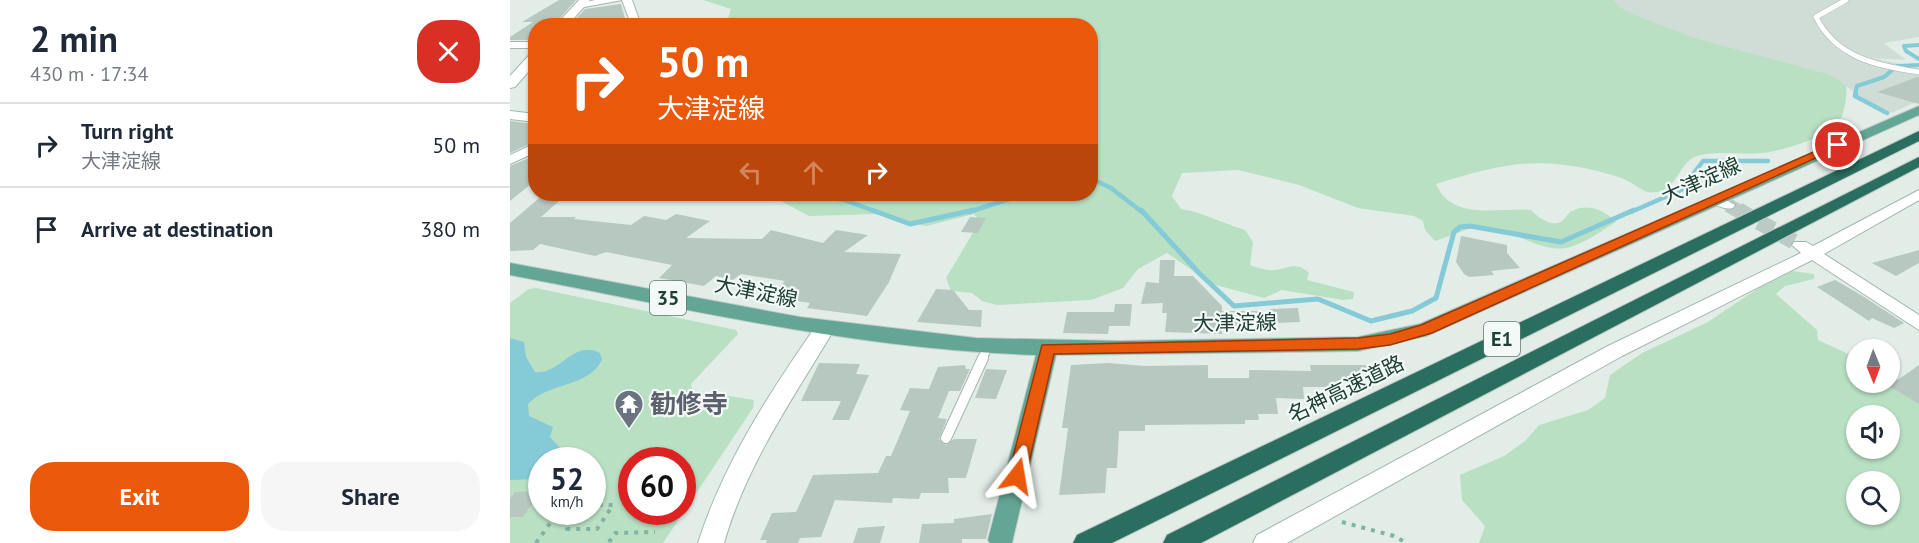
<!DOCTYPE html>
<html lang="en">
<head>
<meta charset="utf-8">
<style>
	:root { --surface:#fff; --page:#f6f6f7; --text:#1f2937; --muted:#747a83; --line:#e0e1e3; --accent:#ea580c }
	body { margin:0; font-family:"PT Sans","Noto Sans JP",sans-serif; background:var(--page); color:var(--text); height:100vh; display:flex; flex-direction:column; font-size:22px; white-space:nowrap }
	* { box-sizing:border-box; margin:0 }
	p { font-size:20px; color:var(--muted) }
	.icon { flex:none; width:33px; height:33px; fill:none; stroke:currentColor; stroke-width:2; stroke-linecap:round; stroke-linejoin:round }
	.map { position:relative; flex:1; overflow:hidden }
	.sheet { display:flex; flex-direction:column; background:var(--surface); width:510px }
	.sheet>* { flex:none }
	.banner { position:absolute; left:18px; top:18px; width:570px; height:183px; border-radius:24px; box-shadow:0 2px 4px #0004; background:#ea580c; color:#fff; overflow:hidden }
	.needle { width:39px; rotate:179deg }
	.tools { position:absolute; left:1336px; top:339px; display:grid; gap:12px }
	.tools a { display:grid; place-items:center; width:54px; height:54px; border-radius:50%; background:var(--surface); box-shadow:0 2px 4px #0004; font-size:30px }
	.speed { position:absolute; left:18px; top:447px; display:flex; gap:12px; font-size:30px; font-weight:700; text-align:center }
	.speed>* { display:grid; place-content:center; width:78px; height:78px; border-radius:50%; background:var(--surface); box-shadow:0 2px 4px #0004; line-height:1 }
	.speed small { font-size:15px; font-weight:400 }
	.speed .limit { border:9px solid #d22; background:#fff; color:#111 }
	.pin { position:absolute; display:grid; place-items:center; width:51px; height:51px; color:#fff; margin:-26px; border:3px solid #fff; border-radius:50%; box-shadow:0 2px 6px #0007 }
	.me { position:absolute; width:66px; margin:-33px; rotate:14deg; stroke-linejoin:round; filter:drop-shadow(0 0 4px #0008) }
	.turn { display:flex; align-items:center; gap:21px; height:126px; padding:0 30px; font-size:27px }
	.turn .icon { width:78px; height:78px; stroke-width:2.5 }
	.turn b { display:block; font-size:42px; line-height:51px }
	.lanes { display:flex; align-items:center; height:57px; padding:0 30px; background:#0003; justify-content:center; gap:30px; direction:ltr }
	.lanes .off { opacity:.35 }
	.round { display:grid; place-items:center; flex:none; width:63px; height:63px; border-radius:24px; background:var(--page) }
	.overview { display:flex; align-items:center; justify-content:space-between; height:102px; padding:0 30px }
	h1 { font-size:36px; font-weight:700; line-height:45px }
	.button { display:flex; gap:12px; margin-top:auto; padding:12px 30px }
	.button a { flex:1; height:69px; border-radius:24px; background:var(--accent); color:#fff; font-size:24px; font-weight:700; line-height:69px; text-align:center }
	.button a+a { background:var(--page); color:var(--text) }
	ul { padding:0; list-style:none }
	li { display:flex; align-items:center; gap:18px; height:84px; padding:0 30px; border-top:2px solid var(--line) }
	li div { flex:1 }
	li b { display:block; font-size:22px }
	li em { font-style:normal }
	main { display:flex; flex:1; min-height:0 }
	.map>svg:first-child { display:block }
</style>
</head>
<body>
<main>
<section class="sheet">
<div class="overview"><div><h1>2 min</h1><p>430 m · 17:34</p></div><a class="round" style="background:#d93025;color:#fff"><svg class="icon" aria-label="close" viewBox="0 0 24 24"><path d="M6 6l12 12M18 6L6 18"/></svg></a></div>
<ul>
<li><svg class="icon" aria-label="right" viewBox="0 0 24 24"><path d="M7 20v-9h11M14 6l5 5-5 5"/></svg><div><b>Turn right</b><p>大津淀線</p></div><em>50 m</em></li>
<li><svg class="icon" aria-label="arrive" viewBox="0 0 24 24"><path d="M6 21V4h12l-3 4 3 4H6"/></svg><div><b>Arrive at destination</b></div><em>380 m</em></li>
</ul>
<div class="button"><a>Exit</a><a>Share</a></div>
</section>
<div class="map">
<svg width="1409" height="543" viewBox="0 0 1409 543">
	<rect width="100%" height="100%" fill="#e2ede8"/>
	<path fill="#d0ddd7" d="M1077,0H1409V37L1374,43L1396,60L1362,58L1409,68V101L1381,113L1351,97L1326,79L1209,50Z"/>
	<path fill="#b9e0c3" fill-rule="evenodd" d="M193,0H1103L1111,8L1132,18L1188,39L1321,75L1336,85C1337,97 1335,114 1327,124C1315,138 1269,152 1251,153C1229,155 1208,150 1187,156C1167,162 1168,196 1138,192C1132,191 1124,184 1118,181C1105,175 1088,171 1074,168C1017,156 980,168 926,184C942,222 989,207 1021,210C1028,217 1040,227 1051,222C1055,219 1058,213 1062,211C1078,203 1094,210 1106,222C1091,231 1074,244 1057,248C1030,253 997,226 968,226C964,226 933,239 925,241L915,230L913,221L904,216L848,208L789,185L728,170L672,173L662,196L671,209C693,212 714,224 735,230L743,242L740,265C748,268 757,271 765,270C779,268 787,261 799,273L797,280L844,292L843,299L833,300L772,290L754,298L702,284L657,253L628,269L613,288L581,300L487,305L472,301L462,293L441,291L436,278L470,221L464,214L416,226L366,214L299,216L258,194H580V26L216,25L221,9Z
		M1283,271L1304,274V279L1275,286L1266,294L1307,330L1308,340L1347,358V382H1380V376L1400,388L1409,390V543H969L975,526L952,500L950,475L994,456L1015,441L1029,425L1078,410L1095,398L1100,375L1132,353L1198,322L1253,285ZM1347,416H1380V448H1347ZM1347,482H1380V514H1347Z
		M26,288L226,330L228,334L181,384L182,390L244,400L243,408L153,543H0V303L19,289ZM32,460H82V512H32ZM122,460H172V512H122Z"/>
	<path fill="#85cad7" d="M0,338L14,342L16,357L25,372C51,375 63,339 90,353L92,360C78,388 38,382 18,404L19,416L43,427L40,437L61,460H32L31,479L0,480Z"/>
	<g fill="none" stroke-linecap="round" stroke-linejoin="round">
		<path stroke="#85cad7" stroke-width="4" d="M1409,45L1394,46L1396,51L1409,59
			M1345,94L1347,86L1374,77L1387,66L1409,65"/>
		<path stroke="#85cad7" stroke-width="4.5" d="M1346,93L1345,96L1377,113
			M580,178L601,188L632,212
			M299,194L334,200L367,212
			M459,212L515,194
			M1121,212L1171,190L1193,161H1258"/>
		<path stroke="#85cad7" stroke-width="5" d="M362,210L400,224L464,210
			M631,210L690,274L724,306L808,299L861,321L902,311L926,298L944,232L950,227L960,226L1051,242L1124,210"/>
	</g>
	<path fill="#b7c8c1" d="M49,0H66L43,26H26V36L21,40H0V37L23,22H12Z
		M111,4L117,26H60L75,9Z
		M1409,77V104L1367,92L1407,77Z
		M0,121L26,124V141L0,153Z
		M26,155V180L0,201V166Z
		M34,194H57L31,217H66L64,219L121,225L134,216L156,220L166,214L200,221L176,238L252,239L261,230L313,243L326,230L358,235L334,252L391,254L379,282L357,316L297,308L300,303L259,297L275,281L231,274L223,280L206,276L194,286L149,278L162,265L96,252L85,256L30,244L23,250L0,251V223Z
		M460,217L476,218L468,233L451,232Z
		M951,236L997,245V253L1010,268L981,271L984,275L959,277L954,274L946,262Z
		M1409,250V263L1386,276L1362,263Z
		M650,260H665L664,276H683L712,306V311H753L754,330H712V334L655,332L657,313H652L653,303L631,304L636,282L649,283Z
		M1325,280L1351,295L1394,323L1384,328L1362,318L1359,321L1307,287Z
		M426,289L443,290L459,310H472L471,327L407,322Z
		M605,304H622L620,326H599L598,334L553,333L557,312H604Z
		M788,308L790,322L762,323L760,309Z
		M309,363L350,364L346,374L359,375L339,420H322L331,401H291Z
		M598,363L635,366L698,365V378H739V370L801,371L800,365H862L816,387H793L794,399L766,398L768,414H748L749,420H735V424L635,425V431H609L607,468H597L595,493L549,495L558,428H552L561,365Z
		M455,365L456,369H460L450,391H439L428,418L437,419L429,439L436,445L444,439H467L456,478H438L439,493H411L409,499L383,498L382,503L325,500L311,537L290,538L288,543H256L257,540H250L262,513L286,512L303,475L368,473L376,456H381L400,411L390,410L400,388L419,389L428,367Z
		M1409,365V404L1379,386Z
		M476,369L497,370L486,399L465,398Z
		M31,491L13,517H0V499L5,492Z
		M482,514L476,539H452V543H409L412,524L444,523V519Z
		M375,526L370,543H343L348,528Z"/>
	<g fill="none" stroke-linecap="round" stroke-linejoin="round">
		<path stroke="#bbcac5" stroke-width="14" stroke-dasharray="14 7" stroke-linecap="butt" d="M1218,205L1230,212"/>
		<path stroke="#bbcac5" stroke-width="16" stroke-dasharray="16 8" stroke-linecap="butt" d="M1228,210L1290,245"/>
		<g stroke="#a4b6af" stroke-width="6">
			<path id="service-far2" d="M1336,0L1306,17C1326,58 1368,66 1409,72"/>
		</g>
		<g stroke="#a4b6af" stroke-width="10">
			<path id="service-far1" d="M472,359L479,345"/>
		</g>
		<g stroke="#a4b6af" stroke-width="12">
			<path id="service" d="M436,438L473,358"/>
		</g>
		<g stroke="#a4b6af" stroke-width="2">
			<path id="minor" d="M85,0H112L69,8L64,5Z
				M112,0H122L129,20L138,26L121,24Z
				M0,42H26V48H0Z
				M0,111L26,114V122L0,119Z
				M26,143V152L0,164V155Z
				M1409,190V200L1314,254L1409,315V330L1302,260L1112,356L777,543H743L747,535L1098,346L1291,253L1282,245L1284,242H1296L1303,246Z
				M1207,195L1225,205L1223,208C1215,210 1205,206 1200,199Z"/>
		</g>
		<g stroke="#a4b6af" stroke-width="2">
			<path id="tertiary" d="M69,0H80L57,26H45Z
				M22,52H26V63L5,87L0,88V76Z
				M315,321L322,323L325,328C283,399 237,463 214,543H188C214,462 260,392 308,323Z"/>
		</g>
		<g stroke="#c1cac7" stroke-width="2">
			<path id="primary" d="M1409,106V115L916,336L848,351L546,355L502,543H480L478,540L526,355C348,350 174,308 0,275V263L290,317L466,338L609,341L848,337L910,324Z"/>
		</g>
		<g stroke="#c1cac7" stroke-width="2">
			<path id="motorway" d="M1409,131V141L602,543H563L567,535Z
				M1409,157V167L691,543H653L657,535Z"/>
		</g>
		<path stroke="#80b3a3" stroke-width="4" stroke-dasharray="4 6" stroke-linecap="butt" d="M69,512L57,529H87L103,505H82
			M44,518H65
			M832,522L884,536L897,543
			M99,542L105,533L145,532
			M26,543L48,512"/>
		<use href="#service-far2" stroke="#fff" stroke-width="5"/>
		<use href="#service-far1" stroke="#fff" stroke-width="8"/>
		<use href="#service" stroke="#fff" stroke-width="10"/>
		<use href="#minor" fill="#fff" fill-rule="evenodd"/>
		<use href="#tertiary" fill="#fff" fill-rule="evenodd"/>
		<use href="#primary" fill="#63a695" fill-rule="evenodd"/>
		<use href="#motorway" fill="#2a6e60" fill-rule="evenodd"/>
	</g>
	<path fill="#ea580c" stroke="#983908" stroke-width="1.5" d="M1324,143L1334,145L922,333L880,345L848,349L544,354L516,476L513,482L507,484L500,482L498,476L532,345L848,338L880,334L911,325Z"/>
	<defs>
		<g id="temple-pin" transform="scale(1.5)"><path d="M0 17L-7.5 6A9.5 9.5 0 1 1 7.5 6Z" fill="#6b7280" stroke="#f3f9f6"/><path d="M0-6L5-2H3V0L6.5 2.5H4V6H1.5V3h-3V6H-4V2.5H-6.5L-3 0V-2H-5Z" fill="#fff"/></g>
	</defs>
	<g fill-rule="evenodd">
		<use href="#temple-pin" x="119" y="404"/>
	</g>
	<g text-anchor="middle" stroke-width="4.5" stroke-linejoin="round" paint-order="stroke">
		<g fill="#f3f9f6" stroke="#5f7870" stroke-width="1.5">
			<rect x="140" y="281" width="36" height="34" rx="4.5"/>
			<rect x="974" y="322" width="36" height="34" rx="4.5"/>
		</g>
		<g font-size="20" font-weight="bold" fill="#204037">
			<text x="158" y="305">35</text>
			<text x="992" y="346">E1</text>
		</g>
		<g font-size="21" fill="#204037" stroke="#f3f9f6">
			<text transform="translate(1191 181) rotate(-24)" y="7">大津淀線</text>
			<text transform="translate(246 292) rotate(11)" y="7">大津淀線</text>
			<text transform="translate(725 323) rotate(-1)" y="7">大津淀線</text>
			<text transform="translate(836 389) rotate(-26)" y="7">名神高速道路</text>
		</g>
		<g font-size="26" font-weight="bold" fill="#5b616d" stroke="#f3f9f6" text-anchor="start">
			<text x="140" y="413">勧修寺</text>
		</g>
	</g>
</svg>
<div class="tools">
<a><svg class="needle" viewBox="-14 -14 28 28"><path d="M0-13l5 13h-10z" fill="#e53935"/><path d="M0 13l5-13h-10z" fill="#747a83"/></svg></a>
<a><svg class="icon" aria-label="sound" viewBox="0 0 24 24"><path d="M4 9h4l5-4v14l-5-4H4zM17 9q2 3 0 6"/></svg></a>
<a><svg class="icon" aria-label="search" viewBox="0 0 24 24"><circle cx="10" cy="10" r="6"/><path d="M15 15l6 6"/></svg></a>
</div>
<div class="speed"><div>52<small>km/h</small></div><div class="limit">60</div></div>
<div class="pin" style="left:1328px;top:145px;background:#d93025"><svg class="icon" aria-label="arrive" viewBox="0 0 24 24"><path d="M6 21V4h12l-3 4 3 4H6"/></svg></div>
<svg class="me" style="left:507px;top:476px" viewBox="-20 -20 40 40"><path d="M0-17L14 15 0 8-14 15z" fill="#ea580c" stroke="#fff" stroke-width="4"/></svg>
<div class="banner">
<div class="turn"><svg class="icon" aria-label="right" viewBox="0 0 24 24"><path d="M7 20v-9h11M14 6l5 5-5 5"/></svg><div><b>50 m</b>大津淀線</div></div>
<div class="lanes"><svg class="icon off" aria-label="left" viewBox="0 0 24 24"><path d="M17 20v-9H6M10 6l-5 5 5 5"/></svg><svg class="icon off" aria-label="ahead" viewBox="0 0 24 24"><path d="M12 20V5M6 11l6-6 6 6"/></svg><svg class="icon" aria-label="right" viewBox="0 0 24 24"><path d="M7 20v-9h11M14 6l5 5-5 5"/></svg></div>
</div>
</div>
</main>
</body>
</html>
